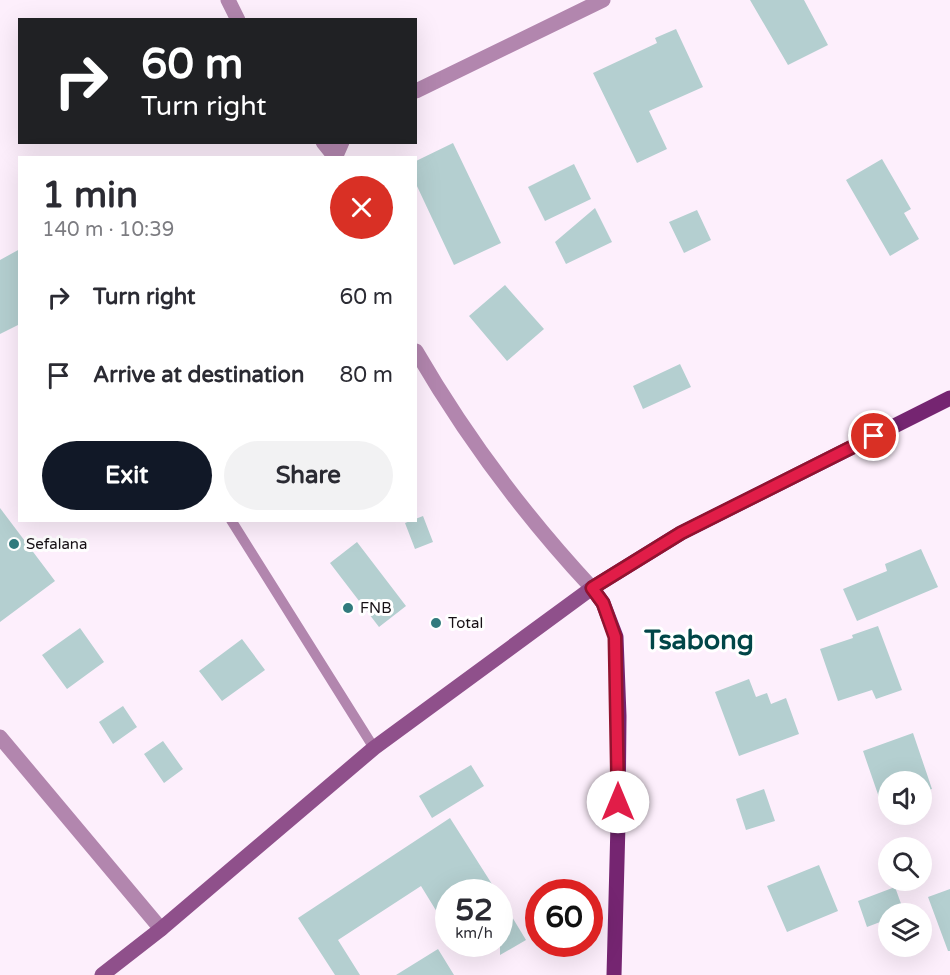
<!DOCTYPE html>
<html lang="en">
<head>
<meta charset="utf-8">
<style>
	:root { --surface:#fff; --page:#f2f2f3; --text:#2b2b33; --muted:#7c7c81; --accent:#111827 }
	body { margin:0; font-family:"Varela Round",sans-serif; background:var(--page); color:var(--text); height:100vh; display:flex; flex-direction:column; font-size:22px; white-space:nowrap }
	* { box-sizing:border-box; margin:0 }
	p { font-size:20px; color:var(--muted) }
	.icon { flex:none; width:33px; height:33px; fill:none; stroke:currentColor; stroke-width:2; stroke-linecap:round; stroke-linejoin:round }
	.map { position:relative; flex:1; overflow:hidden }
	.details { position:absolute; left:18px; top:156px; width:399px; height:366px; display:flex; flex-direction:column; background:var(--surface); border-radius:0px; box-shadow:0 6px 24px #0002 }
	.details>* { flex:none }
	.guide { position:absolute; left:18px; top:18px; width:399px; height:126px; border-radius:0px; box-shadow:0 6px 24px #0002; background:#202124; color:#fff; overflow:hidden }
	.controls { position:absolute; left:878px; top:771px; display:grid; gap:12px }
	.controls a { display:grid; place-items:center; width:54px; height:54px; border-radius:50%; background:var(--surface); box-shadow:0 6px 24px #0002; font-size:30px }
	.speed { position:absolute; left:435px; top:879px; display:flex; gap:12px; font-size:30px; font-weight:700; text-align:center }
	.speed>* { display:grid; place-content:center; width:78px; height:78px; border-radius:50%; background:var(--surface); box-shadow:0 6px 24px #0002; line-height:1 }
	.speed small { font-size:15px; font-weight:400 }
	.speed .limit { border:9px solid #d22; background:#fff; color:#111 }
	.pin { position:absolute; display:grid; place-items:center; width:51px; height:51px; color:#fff; margin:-26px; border:3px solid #fff; border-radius:50%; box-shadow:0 2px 6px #0007 }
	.me { position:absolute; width:66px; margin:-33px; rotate:0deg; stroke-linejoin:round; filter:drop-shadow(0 0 4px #0008) }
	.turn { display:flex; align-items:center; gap:21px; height:126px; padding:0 24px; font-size:27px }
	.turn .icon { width:78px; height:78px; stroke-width:2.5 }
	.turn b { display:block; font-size:42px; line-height:51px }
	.round { display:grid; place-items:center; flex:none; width:63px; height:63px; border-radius:32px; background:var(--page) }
	.summary { display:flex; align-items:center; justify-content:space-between; height:102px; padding:0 24px }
	h1 { font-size:36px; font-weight:700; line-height:45px }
	.cta { display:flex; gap:12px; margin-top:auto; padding:12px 24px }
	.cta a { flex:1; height:69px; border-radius:36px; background:var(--accent); color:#fff; font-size:24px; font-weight:700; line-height:69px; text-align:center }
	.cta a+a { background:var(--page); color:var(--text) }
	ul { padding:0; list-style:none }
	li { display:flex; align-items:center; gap:18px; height:78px; padding:0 24px }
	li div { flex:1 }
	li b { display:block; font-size:22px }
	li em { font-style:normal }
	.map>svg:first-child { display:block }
</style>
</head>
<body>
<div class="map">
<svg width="950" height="975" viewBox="0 0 950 975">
	<rect width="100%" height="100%" fill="#fdeffc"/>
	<path fill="#b4cfd0" d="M750,0H804L828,45L788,65Z
		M676,29L703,87L649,111L667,149L637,163L593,73L657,43L655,38Z
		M453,143L501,243L454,265L416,184V161Z
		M882,159L911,209L904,213L919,239L890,256L846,180Z
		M574,164L591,199L545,221L528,187Z
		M595,208L612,242L566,264L555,242Z
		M697,210L711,240L684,253L669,222Z
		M20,249V324L0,334V260Z
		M505,285L544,329L507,361L469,316Z
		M680,364L691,387L643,409L633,386Z
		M0,508L55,581L0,622Z
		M423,516L433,542L415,549L405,523Z
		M357,542L406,606L379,627L330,563Z
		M921,549L938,587L857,621L843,589L887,571L885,564Z
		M878,626L902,690L876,699L872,690L838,701L820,649L853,638L852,635Z
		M80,628L104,662L67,689L42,655Z
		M242,639L265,670L222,701L199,671Z
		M749,679L756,697L767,693L771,704L786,698L799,734L739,756L715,692Z
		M123,706L137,727L113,744L99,722Z
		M913,733L932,789L921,792V782H888V804L882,806L863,751Z
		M163,741L183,769L164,783L144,754Z
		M471,765L484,786L432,818L419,796Z
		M764,789L775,821L746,830L736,799Z
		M450,818L497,892H448V930L421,886L338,940L360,975H335L298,918Z
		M819,865L838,911L787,932L767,886Z
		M895,887L904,912L888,914V919L867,927L858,901Z
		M950,889V951H948L928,897Z
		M500,897L526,940L500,955Z
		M438,949L454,975H396Z"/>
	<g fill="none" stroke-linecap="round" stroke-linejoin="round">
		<path stroke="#b286ae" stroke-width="10" d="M231,520L374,748"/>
		<path stroke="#b286ae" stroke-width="15" d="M228,0L238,20
			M323,142L335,157
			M0,737L161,929"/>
		<path stroke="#b286ae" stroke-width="15" d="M416,91L603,0
			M335,158L342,142
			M416,351C466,437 524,515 592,588"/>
		<path stroke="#8f508b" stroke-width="15" d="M102,975L161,929L374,748L592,588"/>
		<path stroke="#752571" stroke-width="15" d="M614,975L618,824L619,716L616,637L603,603L592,588L681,533L950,398"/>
	</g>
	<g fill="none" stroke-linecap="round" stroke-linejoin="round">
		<g stroke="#92132f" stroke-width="15">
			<path id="route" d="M618,802L615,637L603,603L592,588L681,533L874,436"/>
		</g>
		<use href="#route" stroke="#e11d48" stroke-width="10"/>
	</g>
	<g fill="#317a7d" stroke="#fff" stroke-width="2">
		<circle cx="14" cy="544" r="6"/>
		<circle cx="348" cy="608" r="6"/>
		<circle cx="436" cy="623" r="6"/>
	</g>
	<g text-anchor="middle" stroke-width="6" stroke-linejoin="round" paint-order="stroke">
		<g font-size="15" fill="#171116" stroke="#fff" text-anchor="start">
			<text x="26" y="549">Sefalana</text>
			<text x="360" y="613">FNB</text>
			<text x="448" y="628">Total</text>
		</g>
		<g font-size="27" font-weight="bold" fill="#014648" stroke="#fff">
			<text x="699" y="649">Tsabong</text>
		</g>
	</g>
</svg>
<div class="controls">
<a><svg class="icon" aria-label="sound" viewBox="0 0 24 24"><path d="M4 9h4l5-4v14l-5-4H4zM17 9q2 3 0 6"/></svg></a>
<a><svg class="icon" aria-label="search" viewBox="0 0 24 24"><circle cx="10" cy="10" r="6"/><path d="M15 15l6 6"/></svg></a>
<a><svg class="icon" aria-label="layers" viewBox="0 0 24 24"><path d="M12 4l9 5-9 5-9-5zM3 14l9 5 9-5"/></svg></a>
</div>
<div class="speed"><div>52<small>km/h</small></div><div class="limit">60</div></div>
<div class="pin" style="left:874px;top:436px;background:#d93025"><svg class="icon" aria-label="arrive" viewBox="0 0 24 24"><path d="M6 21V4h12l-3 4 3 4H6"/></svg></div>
<svg class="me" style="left:618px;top:802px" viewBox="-20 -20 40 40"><circle r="19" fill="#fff"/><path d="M0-13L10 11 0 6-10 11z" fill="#e11d48"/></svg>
<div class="guide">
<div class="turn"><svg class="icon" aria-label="right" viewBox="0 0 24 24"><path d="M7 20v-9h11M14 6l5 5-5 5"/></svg><div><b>60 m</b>Turn right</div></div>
</div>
<section class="details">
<div class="summary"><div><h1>1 min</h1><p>140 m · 10:39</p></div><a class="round" style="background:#d93025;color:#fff"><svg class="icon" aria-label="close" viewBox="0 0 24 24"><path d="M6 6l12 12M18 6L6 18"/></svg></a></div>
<ul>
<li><svg class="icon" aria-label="right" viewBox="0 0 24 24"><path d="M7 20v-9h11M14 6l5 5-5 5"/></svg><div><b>Turn right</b></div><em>60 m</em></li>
<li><svg class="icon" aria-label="arrive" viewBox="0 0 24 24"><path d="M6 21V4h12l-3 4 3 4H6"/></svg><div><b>Arrive at destination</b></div><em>80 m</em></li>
</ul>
<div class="cta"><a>Exit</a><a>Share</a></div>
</section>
</div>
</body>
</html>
